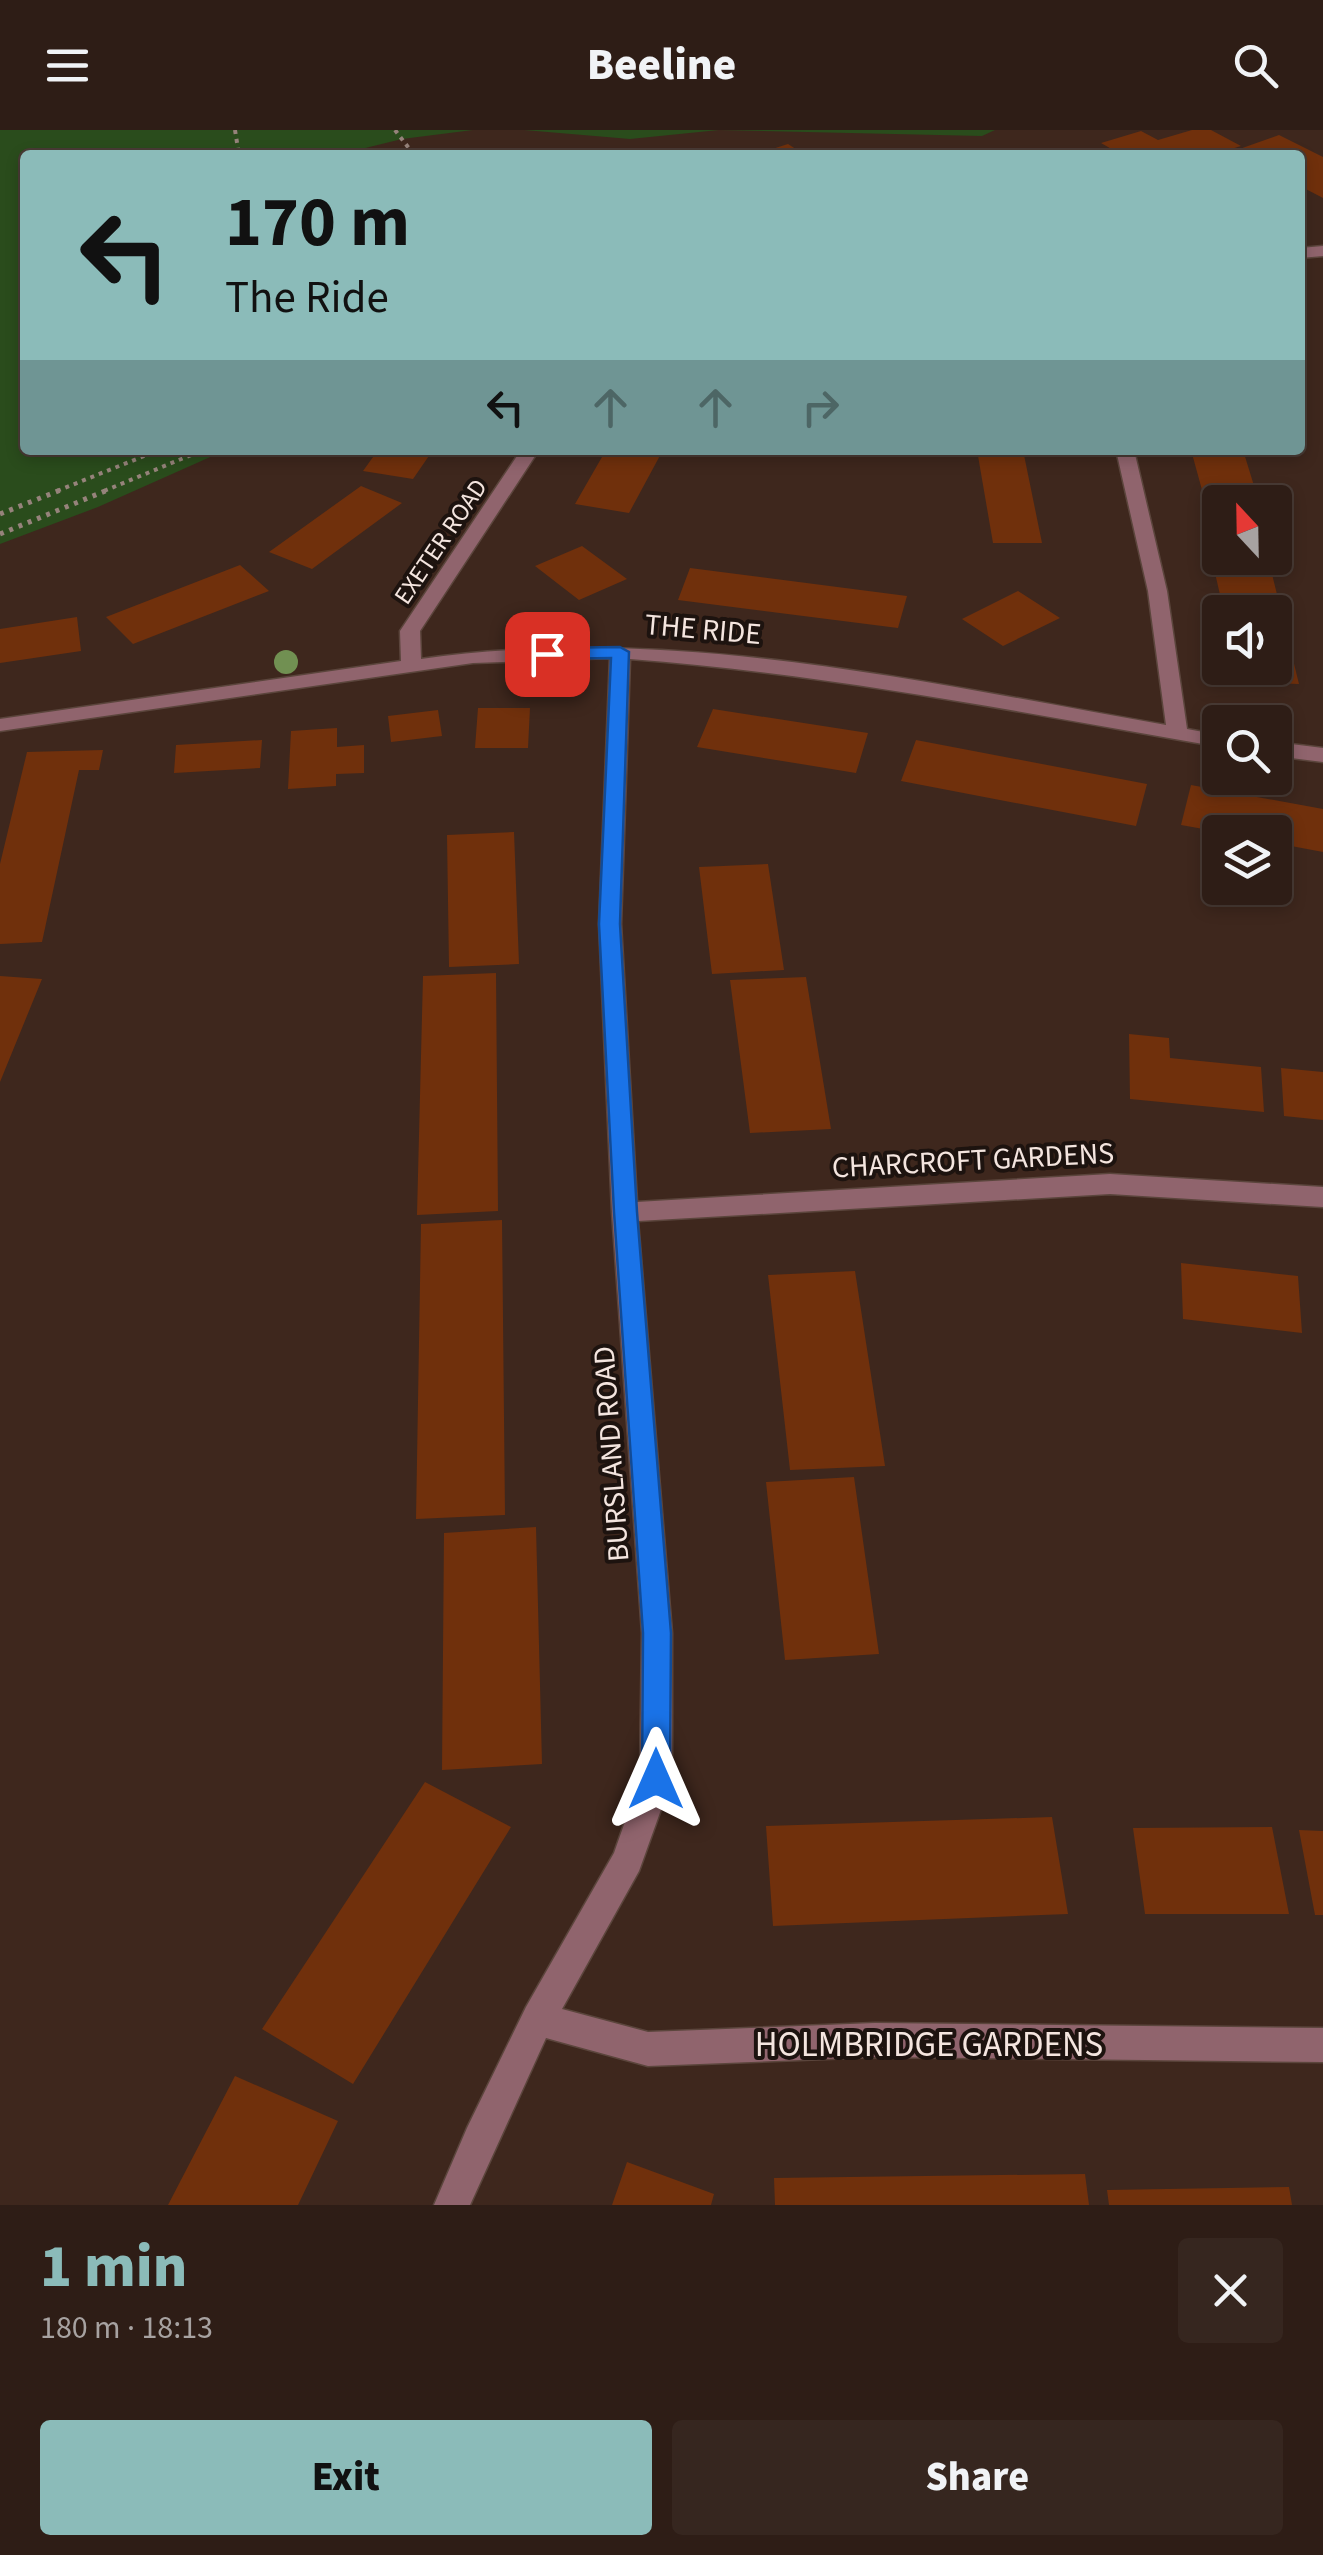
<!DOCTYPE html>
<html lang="en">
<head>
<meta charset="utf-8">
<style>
	:root { --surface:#2e1d16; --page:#36261f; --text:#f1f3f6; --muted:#a7a2a1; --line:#493b35; --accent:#8bbbb9 }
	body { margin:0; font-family:"Source Sans 3",sans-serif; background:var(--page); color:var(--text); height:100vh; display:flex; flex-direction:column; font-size:38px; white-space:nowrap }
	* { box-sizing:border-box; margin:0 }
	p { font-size:32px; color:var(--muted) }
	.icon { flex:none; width:55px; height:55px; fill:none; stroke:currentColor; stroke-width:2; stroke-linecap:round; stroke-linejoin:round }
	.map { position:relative; height:2075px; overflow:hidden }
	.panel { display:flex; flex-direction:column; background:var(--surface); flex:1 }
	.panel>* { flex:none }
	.hud { position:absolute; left:20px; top:20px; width:1285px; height:305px; border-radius:10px; box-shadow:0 5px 15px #0003,0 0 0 2px var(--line); background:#8bbbb9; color:#111; overflow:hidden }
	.needle { width:65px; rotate:338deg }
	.controls { position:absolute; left:1202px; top:355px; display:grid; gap:20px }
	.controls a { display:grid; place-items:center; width:90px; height:90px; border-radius:10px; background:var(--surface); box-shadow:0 5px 15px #0003,0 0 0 2px var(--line); font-size:50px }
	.pin { position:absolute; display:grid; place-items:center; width:85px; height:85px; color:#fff; margin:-42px; border-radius:20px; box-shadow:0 5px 15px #0006 }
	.me { position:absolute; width:110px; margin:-55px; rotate:0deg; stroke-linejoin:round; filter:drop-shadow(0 0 8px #0008) }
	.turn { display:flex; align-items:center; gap:35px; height:210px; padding:0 40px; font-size:45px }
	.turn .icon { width:130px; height:130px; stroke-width:2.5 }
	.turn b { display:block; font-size:70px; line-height:85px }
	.lanes { display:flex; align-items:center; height:95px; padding:0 40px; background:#0003; justify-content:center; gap:50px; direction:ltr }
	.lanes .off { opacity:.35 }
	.round { display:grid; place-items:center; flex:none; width:105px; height:105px; border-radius:10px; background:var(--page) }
	.overview { display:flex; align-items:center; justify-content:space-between; height:170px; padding:0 40px }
	h1 { font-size:60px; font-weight:800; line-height:75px; color:var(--accent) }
	.cta { display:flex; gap:20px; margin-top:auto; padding:20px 40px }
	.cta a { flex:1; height:115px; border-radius:10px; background:var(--accent); color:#111; font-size:40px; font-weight:800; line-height:115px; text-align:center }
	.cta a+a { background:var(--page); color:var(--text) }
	header { display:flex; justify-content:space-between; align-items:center; height:130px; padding:0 40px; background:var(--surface); font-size:45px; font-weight:800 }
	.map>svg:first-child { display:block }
</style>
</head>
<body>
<header><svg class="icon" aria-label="menu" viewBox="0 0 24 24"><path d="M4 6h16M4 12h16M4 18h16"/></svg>Beeline<svg class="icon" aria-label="search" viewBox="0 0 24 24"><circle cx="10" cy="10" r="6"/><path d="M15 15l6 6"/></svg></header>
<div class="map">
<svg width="1323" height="2075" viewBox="0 0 1323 2075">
	<rect width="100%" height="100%" fill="#3e271d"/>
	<path fill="#2a4c1c" d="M0,0H473L402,9L337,25H25V320H226L98,377L0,414Z
		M524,0H995L982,6L719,0L630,9Z"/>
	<path fill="#70300c" d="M1192,0H1211L1241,16L1228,20L1231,22L1279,5L1323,27V68L1300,56V25H1122L1101,13L1141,1L1158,10Z
		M788,14L805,25H756V24Z
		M378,320H433L413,349L363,341Z
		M606,320H663L629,383L575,374Z
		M977,320H1023L1042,413H993Z
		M1191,320H1243L1259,372H1220V407H1215Z
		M361,356L402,373L312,439L269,422Z
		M582,416L627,449L579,470L535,436Z
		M240,435L269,461L133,514L106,487Z
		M690,438L907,466L898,498L678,470Z
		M1215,443L1272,444L1299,554L1240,552L1236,538H1275V482H1224Z
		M1018,461L1060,488L1003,516L962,489Z
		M77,487L81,521L0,533V499Z
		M478,578H530L528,618H475Z
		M713,579L868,603L856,643L697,617Z
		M438,580L442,606L391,612L388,586Z
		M337,598V617L364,615V643L336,644V656L288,659L291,601Z
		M262,610L260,638L174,643L176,615Z
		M916,610L1147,654L1136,696L901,651Z
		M103,620L99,640H79L42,812L0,814V734L27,622Z
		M1191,655L1323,679V722L1275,713V702H1220L1181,695Z
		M514,702L519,834L449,837L447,705Z
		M768,734L784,840L712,844L699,737Z
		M496,843L498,1081L417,1085L423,846Z
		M0,846L42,849L0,952Z
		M806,847L831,999L750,1003L730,850Z
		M1129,904L1169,908L1170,928L1261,937L1264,982L1130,969Z
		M1281,938L1323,942V990L1284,986Z
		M502,1090L505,1385L416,1389L421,1094Z
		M1181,1133L1298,1146L1302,1203L1183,1189Z
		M855,1141L885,1336L790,1340L768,1145Z
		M854,1347L879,1524L785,1530L766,1352Z
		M536,1397L542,1634L442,1640L444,1403Z
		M425,1652L511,1697L353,1954L262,1899Z
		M1052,1687L1068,1784L773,1796L766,1696Z
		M1272,1697L1289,1784H1145L1133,1698Z
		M1299,1700L1323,1701V1785H1315Z
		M235,1946L338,1991L298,2075H168Z
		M627,2032L714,2064L711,2075H612Z
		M1085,2044L1089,2075H775L774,2048Z
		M1289,2057L1292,2075H1109L1107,2060Z"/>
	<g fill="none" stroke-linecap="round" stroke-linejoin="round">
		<g stroke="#5b453c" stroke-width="3">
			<path id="minor" d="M1323,116V126L1300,128V118Z
				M521,320H539L420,501L421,529C671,493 920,552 1166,595L1148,461L1116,320H1134L1167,461L1187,599L1220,605V617C1025,583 829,544 630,529L621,794L637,1072L1110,1044L1323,1057V1077L1110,1064L638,1091L672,1503V1649L639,1741L562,1879L648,1902L875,1893L1323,1898V1932L875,1927L648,1936L546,1908L470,2075H434L467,1998L526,1877L614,1723L640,1649L642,1503L612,1082L599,794L610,528L473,533L0,601V589L401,531L400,501Z
				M1275,612L1323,618V632L1275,626Z"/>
		</g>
		<path stroke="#96837b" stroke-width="4" stroke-dasharray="4 5" stroke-linecap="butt" d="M235,0L239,25
			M395,0L414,25
			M57,361L159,320
			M104,361L203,320"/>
		<path stroke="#96837b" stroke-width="5" stroke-dasharray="4 6" stroke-linecap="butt" d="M0,384L63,359
			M0,404L110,359"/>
		<use href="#minor" fill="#90646d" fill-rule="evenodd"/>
	</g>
	<circle fill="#719052" cx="286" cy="532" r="12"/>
	<path fill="#1a73e8" stroke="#114b97" stroke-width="2.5" d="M620,517L629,522L620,794L637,1082L671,1503L670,1649L666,1658L656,1662L646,1658L642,1649L643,1503L614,1082L599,794L611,528L547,529L538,524L547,518Z"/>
	<g text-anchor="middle" stroke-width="8" stroke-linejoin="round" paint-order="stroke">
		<g font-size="25" fill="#f4e5df" stroke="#1d130f">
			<text transform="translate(440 411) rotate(-56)" y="9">EXETER ROAD</text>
		</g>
		<g font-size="30" fill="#f4e5df" stroke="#1d130f">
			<text transform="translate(703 499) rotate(5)" y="10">THE RIDE</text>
			<text transform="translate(973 1030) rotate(-3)" y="10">CHARCROFT GARDENS</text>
			<text transform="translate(611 1324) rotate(-94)" y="10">BURSLAND ROAD</text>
		</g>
		<g font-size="35" fill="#f4e5df" stroke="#1d130f">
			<text x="929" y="1926">HOLMBRIDGE GARDENS</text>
		</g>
	</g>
</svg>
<div class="controls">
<a><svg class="needle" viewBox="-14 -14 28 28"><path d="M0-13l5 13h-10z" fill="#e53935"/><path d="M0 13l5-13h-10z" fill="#a7a2a1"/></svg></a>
<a><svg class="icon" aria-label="sound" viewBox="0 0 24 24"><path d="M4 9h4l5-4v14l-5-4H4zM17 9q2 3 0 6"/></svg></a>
<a><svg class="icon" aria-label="search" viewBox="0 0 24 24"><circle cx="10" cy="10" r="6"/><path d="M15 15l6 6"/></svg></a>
<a><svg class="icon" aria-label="layers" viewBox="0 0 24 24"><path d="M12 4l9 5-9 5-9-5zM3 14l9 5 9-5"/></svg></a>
</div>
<div class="pin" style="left:547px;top:524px;background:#d93025"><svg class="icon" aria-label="arrive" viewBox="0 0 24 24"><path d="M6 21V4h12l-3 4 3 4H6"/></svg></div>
<svg class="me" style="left:656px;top:1649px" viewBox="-20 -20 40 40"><path d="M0-17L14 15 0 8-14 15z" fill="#1a73e8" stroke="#fff" stroke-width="4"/></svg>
<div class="hud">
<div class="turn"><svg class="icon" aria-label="left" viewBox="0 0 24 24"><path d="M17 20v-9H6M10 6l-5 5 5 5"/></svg><div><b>170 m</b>The Ride</div></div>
<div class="lanes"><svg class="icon" aria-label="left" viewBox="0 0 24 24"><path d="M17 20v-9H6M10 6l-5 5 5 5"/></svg><svg class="icon off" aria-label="ahead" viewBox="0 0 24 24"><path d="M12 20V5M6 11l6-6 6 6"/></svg><svg class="icon off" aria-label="ahead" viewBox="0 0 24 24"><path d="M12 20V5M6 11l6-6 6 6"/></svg><svg class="icon off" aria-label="right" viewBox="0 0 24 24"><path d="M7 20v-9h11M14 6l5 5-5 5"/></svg></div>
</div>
</div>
<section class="panel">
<div class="overview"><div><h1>1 min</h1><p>180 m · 18:13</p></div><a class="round"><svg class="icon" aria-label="close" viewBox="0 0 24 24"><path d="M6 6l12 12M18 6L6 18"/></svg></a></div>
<div class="cta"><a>Exit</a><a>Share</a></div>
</section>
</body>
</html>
